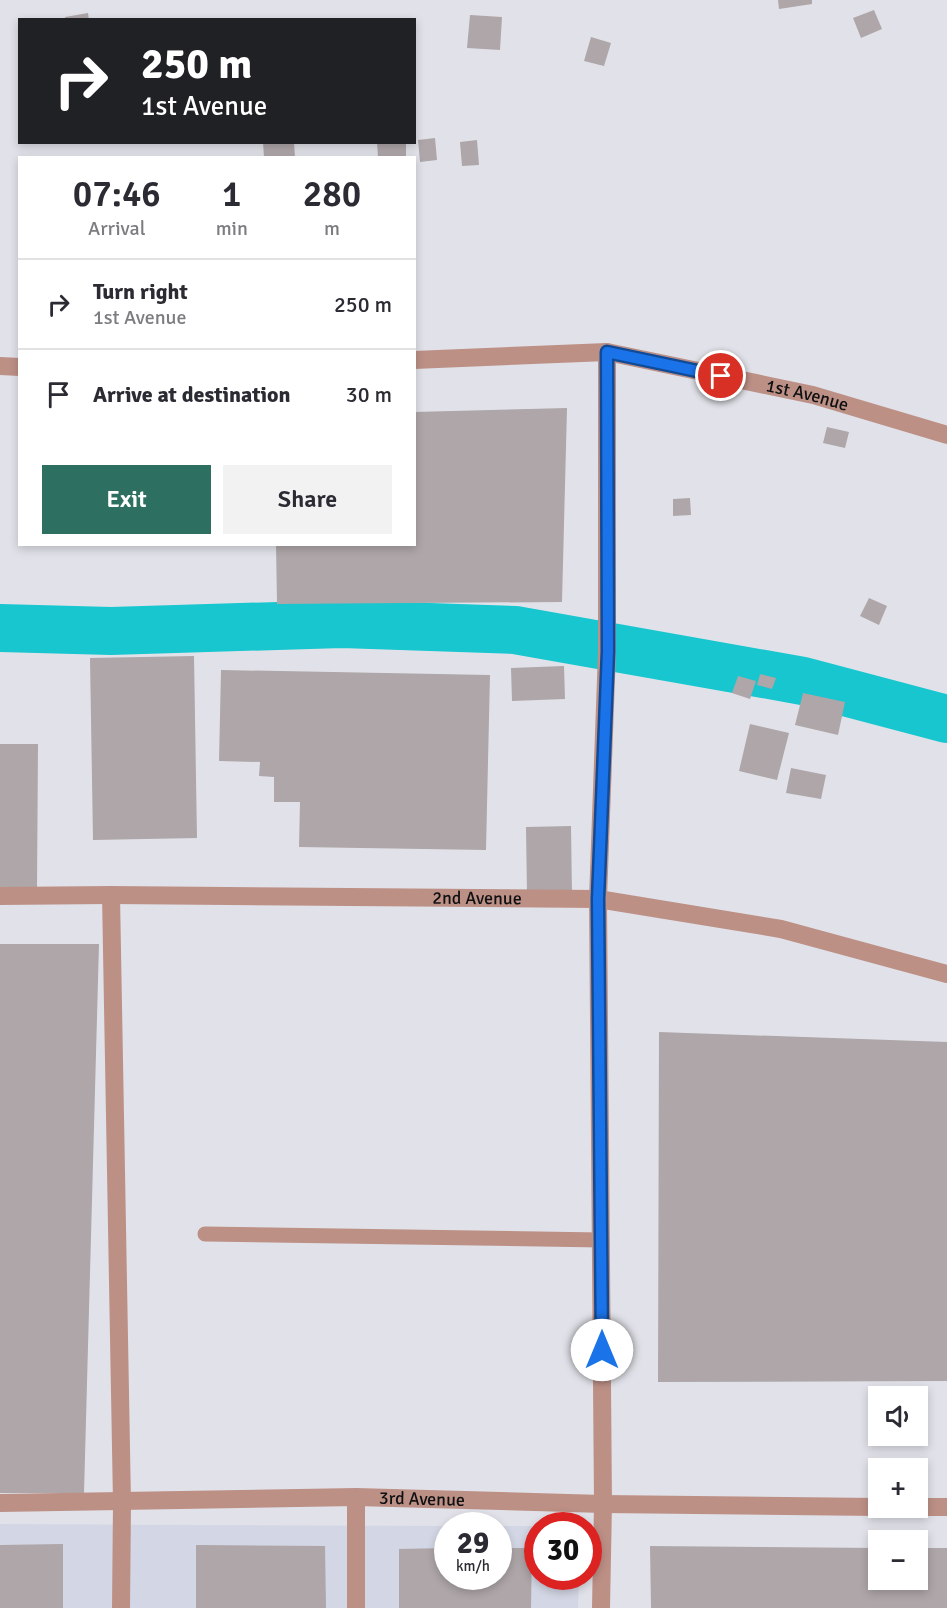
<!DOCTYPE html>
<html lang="en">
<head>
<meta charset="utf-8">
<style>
	:root { --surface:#fff; --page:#f2f2f3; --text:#2b2b33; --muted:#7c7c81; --line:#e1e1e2; --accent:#2d6f60 }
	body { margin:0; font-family:Signika,sans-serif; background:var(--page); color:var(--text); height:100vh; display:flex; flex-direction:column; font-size:22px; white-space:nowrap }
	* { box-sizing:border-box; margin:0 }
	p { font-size:20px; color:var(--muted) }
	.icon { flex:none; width:33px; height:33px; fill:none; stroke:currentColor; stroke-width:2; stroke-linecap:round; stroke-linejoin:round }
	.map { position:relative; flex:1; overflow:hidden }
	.side { position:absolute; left:18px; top:156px; width:398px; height:390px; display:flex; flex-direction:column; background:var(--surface); border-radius:0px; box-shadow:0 3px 9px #0003 }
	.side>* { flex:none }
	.banner { position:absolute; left:18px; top:18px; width:398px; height:126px; border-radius:0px; box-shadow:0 3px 9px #0003; background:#202124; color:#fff; overflow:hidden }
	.fabs { position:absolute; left:868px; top:1386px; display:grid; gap:12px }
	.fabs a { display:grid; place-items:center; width:60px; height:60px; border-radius:0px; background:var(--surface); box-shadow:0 3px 9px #0003; font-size:30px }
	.speed { position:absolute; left:434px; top:1512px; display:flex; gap:12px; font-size:30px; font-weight:700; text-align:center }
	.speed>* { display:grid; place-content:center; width:78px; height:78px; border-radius:50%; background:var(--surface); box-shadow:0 3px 9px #0003; line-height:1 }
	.speed small { font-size:15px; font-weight:400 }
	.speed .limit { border:9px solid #d22; background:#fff; color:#111 }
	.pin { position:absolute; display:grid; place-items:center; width:51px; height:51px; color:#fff; margin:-26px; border:3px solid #fff; border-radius:50%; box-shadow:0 2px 6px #0007 }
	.me { position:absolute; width:66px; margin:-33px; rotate:0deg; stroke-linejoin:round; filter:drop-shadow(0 0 4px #0008) }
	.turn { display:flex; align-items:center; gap:21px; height:126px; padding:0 24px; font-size:27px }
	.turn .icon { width:78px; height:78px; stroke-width:2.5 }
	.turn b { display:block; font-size:42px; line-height:51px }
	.eta { display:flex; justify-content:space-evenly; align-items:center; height:102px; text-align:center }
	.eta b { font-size:36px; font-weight:600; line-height:42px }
	.action { display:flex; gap:12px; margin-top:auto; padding:12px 24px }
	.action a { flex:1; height:69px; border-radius:0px; background:var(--accent); color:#fff; font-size:24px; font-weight:600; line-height:69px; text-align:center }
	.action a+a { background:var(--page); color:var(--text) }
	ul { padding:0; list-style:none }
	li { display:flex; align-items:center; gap:18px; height:90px; padding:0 24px; border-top:2px solid var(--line) }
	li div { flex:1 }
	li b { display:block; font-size:22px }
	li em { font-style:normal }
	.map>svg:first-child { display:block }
</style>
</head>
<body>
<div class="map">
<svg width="947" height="1608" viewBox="0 0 947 1608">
	<rect width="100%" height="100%" fill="#e1e2e9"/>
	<path fill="#d3d6e4" d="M0,1524L447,1526V1576H498V1526H537V1576L579,1577L578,1608H0Z"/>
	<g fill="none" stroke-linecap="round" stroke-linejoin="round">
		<path stroke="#17c6cf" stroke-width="48" d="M0,628L111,631L342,624L515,630L803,681L947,719"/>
	</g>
	<path fill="#aea6a8" d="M778,0H812V4L779,9Z
		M874,10L882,29L861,38L853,18Z
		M88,13L89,20H65V17Z
		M470,15L502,17L500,50L467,48Z
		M591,37L611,43L604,66L584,61Z
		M435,138L437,160L420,162L418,140Z
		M477,140L479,165L462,166L460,142Z
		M263,142H294L295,158H264Z
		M377,142H406V158H378Z
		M567,408L562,602L277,604L276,544H414V412Z
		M827,427L849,432L845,448L823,443Z
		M690,498L691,515L673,516V499Z
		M869,598L887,606L879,625L860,616Z
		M194,656L197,838L93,840L90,658Z
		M564,666L565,699L512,701L511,668Z
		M221,670L490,675L486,850L299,847L300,802H274V777L259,776L260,762L219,761Z
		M760,674L776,678L772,689L757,685Z
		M738,676L756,681L750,699L732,693Z
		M803,693L845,702L838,735L795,725Z
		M750,724L789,733L777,780L739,771Z
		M0,744H38L37,890H0Z
		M791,768L826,775L821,799L786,793Z
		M571,826L572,895H527L526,827Z
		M0,944H99L84,1493H0Z
		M659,1032L947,1042V1381L658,1382Z
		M63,1544V1608H0V1545Z
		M196,1545L325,1546L326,1608H196Z
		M650,1546L879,1548V1580H918V1548H947V1608H651Z
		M447,1548V1576H498V1548H532L531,1608H399V1549Z"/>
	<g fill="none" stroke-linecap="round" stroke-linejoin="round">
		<path stroke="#bd9086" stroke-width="15" d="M205,1234L602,1240"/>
		<g stroke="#bd9086" stroke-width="18">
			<path id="s1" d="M414,360L607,352L813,395L947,435"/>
			<path d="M0,366L20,367"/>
			<path d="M111,895L122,1503L121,1608"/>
			<path id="s2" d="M0,896L111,895L598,899L781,929L947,974"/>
			<path d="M356,1497V1608"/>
			<path id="s3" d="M0,1503L356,1497L603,1504L879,1507"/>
			<path d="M918,1507H947"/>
			<path d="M601,1608L603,1504L598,899L607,651V352"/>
		</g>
	</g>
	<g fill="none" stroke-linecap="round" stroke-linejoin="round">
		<g stroke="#114b97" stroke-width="15">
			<path id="route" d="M602,1350L598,899L608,651L607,352L721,376"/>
		</g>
		<use href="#route" stroke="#1a73e8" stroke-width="10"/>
	</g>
	<g text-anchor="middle" stroke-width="4.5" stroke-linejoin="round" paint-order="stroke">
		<g font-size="18" fill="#0f1012" stroke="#e1e2e9">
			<text dy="6" stroke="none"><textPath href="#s1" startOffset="398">1st Avenue</textPath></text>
			<text dy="6" stroke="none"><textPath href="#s2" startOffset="477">2nd Avenue</textPath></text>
			<text dy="6" stroke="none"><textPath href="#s3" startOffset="422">3rd Avenue</textPath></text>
		</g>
	</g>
</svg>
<div class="fabs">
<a><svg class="icon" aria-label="sound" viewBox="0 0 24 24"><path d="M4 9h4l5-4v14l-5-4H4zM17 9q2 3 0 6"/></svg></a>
<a>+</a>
<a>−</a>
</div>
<div class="speed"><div>29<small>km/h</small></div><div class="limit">30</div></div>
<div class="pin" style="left:721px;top:376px;background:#d93025"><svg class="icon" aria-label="arrive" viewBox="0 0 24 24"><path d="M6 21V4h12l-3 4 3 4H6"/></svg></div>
<svg class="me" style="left:602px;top:1350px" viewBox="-20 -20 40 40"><circle r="19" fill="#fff"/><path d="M0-13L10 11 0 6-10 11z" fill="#1a73e8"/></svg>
<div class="banner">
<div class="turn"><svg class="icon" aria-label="right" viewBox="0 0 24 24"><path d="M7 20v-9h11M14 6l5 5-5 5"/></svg><div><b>250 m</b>1st Avenue</div></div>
</div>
<section class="side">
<div class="eta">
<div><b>07:46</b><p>Arrival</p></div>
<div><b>1</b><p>min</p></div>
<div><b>280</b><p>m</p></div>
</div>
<ul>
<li><svg class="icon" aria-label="right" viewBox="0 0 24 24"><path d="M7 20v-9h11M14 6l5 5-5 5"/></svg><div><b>Turn right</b><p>1st Avenue</p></div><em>250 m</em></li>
<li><svg class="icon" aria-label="arrive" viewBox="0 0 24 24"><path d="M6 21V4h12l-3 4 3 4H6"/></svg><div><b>Arrive at destination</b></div><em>30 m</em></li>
</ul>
<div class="action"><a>Exit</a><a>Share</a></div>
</section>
</div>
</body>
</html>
